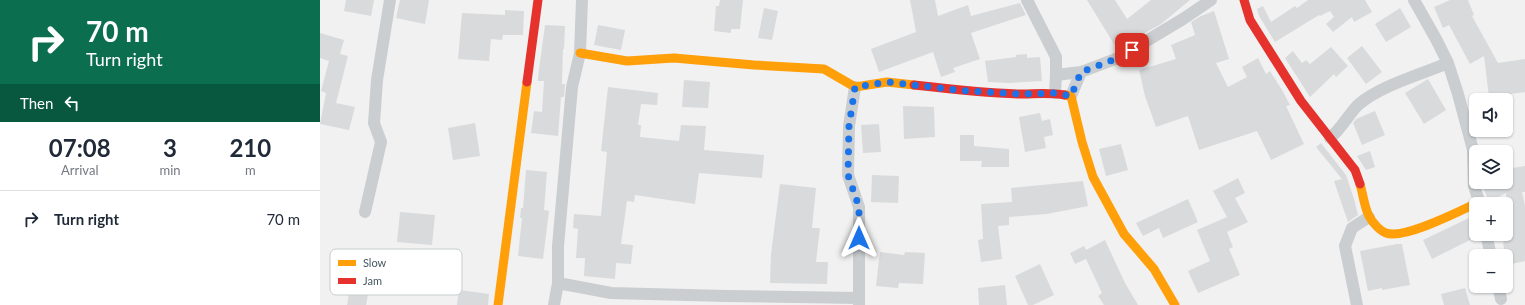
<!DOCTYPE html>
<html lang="en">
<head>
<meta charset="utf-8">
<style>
	:root { --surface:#fff; --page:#f2f2f3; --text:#1f2937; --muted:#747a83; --line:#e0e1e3 }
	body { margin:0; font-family:Lato,sans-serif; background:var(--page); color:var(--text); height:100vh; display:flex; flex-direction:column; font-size:15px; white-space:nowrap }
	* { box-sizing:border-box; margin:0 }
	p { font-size:13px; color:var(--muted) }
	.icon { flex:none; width:22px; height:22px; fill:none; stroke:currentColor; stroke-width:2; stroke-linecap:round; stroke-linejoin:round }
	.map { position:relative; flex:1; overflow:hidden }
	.side { display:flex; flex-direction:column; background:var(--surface); width:320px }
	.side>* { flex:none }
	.hud { background:#0b6e4f; color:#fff; overflow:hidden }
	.tools { position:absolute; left:1149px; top:93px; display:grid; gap:8px }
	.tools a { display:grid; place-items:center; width:44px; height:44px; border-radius:6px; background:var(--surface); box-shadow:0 1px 3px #0004; font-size:20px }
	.pin { position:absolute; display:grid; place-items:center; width:34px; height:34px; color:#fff; margin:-17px; border-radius:8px; box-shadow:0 2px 6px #0006 }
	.me { position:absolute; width:44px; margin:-22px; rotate:0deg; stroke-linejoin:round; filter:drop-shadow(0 0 3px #0008) }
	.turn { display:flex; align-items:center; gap:14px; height:84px; padding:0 20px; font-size:18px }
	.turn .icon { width:52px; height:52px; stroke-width:2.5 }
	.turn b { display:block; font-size:28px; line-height:34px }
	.then { display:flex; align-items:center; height:38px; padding:0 20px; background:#0003; gap:8px; font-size:15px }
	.eta { display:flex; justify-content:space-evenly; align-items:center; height:68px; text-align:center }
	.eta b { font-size:24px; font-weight:700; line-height:28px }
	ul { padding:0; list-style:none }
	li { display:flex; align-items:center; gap:12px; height:56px; padding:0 20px; border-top:1px solid var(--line) }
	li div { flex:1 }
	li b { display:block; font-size:15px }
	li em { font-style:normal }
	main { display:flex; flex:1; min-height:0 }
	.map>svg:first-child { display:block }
</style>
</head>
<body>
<main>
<section class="side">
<div class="hud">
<div class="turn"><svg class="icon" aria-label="right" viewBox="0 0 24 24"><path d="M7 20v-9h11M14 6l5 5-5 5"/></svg><div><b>70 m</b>Turn right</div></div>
<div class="then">Then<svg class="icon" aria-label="left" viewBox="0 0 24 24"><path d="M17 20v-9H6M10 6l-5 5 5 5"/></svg></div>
</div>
<div class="eta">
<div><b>07:08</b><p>Arrival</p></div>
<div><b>3</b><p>min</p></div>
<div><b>210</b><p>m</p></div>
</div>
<ul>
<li><svg class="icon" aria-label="right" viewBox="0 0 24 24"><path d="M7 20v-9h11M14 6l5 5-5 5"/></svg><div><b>Turn right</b></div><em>70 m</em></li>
</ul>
</section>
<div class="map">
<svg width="1205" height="305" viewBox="0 0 1205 305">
	<rect width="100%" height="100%" fill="#f2f1f1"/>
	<path fill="#d9dadb" d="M26,0H54L51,16L24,11Z
		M80,0H109L105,24L76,18Z
		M400,0H423L420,29H411V33L394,31L396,6H399Z
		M590,0H615L618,16L648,5L651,16L700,3L706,15L651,33L660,59L633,68L635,72L621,77L613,52L559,72L551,49L596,32Z
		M767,0H795L807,19L831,0H870L841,24L797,49Z
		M988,0H1045L1052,12L1034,22L1032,17L1013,32L1006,24L1014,17L1010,11L1000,16L999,15L955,42L939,16L937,9L943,6L951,22L975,6L977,8Z
		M1130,0H1148L1154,15L1152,16L1178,63L1205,59V92L1169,97L1164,56L1150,64L1129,25L1123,28L1114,7Z
		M444,8L458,11L452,40L438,38Z
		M1080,8L1091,27L1066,42L1055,24Z
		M185,10L204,11L203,35H183L182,40L171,39L169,61L138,59L142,13L185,15Z
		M894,11L909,59L896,63L908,87L927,77L922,67L938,58L946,74L950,71L962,90L970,105L966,106L984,144L951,160L937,131L879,150L868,116L836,127L825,96L819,70L856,59L851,45L875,35L871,22L881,16Z
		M225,25L245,26L244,49H243L242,84H245L244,97H241L238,136L211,133L214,111L222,112L224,81H218V77Z
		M278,25L305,30L301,50L274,45Z
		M0,33L24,40L20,54L28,56L16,103L35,107L29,130L0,124L6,93L1,91L9,61L0,58Z
		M1042,46L1062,72L1046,84L1027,58Z
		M1011,47L1028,66L1016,77L1014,74L990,97L965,58L973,51L982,63L986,60L990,64Z
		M707,54V58L720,57L722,81L689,83L668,82L665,61L696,57V55Z
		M1108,79L1126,110L1104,124L1085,93Z
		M364,80L390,82L388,108L362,107Z
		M288,87L338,93L337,105L321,104L318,125H321L320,137L359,141L361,125L386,126L384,150L444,155L442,178L379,173L375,204L315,195L314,202L307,201L301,244L313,245L311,264L296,263L295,279L264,276L265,258H256L258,229L253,228L254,214L281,216L287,152L281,151Z
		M583,106L614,107L615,137L584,139Z
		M1055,111L1065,135L1042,145L1033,123L1036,119Z
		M720,113L722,121L730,119L733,135L724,137L726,148L705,152L699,117Z
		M155,123L160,156L133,160L128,128Z
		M559,124L561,152L543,153L541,125Z
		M640,135H654V146L689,149V167H661L662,161H640Z
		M1001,143L1026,175L1034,199L1038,215L1028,222L1014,181L1022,179L996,147Z
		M801,144L808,170L786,176L779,149Z
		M1050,151L1055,167L1046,170L1037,156Z
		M1205,166V192H1202L1205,206V261L1187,265L1183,242L1186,241V193L1169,202L1163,187L1186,182V169Z
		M206,170L227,172L224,210L229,211L223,259L198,256L202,218H200L201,208H203Z
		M552,175L579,176L578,203L551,202Z
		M918,178L925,193L915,198L928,222L907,232L913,247L909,249L920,275L878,293L868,271L890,261L877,230L907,217L893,191Z
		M763,181L768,206L727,214L689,217V225L678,226L682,259L661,262L658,240L663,239L661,204L692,202L691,188Z
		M460,184L496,188L492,228H500L496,262H508L507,284L450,283L451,254Z
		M868,199L878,222L843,238L839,228L823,236L816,223Z
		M80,212L115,215L112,245L77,242Z
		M1149,218L1158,236L1112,259L1103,240Z
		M785,240L805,283L818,305H784L778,296L782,293L766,259L755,264L750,253L764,246L766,250Z
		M1077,244H1082L1090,285L1062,290V288L1048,291L1040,251Z
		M560,252L584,255L585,252L605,253L603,284L579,283L578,288L556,286Z
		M720,264L734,295L713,305H708L695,276Z
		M31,281L50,284L46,305H27Z
		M685,285L687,305H659L658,288Z
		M1145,288L1150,305H1124L1121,294Z
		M139,290L169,294L168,305H137Z"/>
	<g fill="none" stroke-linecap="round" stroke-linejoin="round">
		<path stroke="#caced0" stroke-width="12" d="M707,0L736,57V75
			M1094,0L1116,39L1128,63L1138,94L1153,150L1154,186L1160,204
			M535,87L529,126L528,175L539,207V305
			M735,93L736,75L761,72L798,58L863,19L891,0
			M751,96L761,72
			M1010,138C1022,128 1028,115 1038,105C1059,86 1102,74 1128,63
			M45,212L61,142L54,123L57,80L70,0
			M1166,234L1171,256
			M238,283L291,293L406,296L539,298
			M1178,286L1181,299
			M234,305L238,283V246L252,87L260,53L262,0
			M1037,305L1025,246L1032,228L1049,217"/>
		<path stroke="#ff9f0a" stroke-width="9" d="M260,53L307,61L354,58L434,65L504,69L535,87L567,82L594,85
			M745,95L751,96L762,142L773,177L804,234L834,269L855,305
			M1040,184C1043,194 1044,206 1049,216C1052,222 1060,231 1066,233C1084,240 1142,210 1159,202
			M178,305L207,82"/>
		<path stroke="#e5322d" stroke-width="9" d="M924,0L930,20L981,101L1035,170L1040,184
			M207,82L218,0
			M594,85C629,89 664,93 699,94C714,94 729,92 745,95"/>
	</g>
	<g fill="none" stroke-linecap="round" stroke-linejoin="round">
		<path stroke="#1a73e8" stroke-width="7" stroke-dasharray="0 12.6" d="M539,238V207L528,175L529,126L535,87L567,82L647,91L700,94L735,93L751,96L761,72L798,58L812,50"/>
	</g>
	<rect x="10" y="249" width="132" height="46" rx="6" fill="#fff" stroke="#c7cdcf" stroke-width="1"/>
	<rect x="18" y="260" width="18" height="6" fill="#ff9f0a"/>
	<rect x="18" y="278" width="18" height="6" fill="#e5322d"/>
	<g font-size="11" fill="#455760">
		<text x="43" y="267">Slow</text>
		<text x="43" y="285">Jam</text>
	</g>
</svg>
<div class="tools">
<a><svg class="icon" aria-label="sound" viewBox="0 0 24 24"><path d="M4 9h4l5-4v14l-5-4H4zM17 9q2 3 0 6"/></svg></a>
<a><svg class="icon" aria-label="layers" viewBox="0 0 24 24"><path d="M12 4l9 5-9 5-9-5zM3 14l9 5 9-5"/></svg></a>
<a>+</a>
<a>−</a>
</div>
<div class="pin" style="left:812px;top:50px;background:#d93025"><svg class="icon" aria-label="arrive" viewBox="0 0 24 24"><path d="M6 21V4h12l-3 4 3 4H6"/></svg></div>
<svg class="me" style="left:539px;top:238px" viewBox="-20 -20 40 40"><path d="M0-17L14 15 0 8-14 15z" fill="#1a73e8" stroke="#fff" stroke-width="4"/></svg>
</div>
</main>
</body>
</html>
